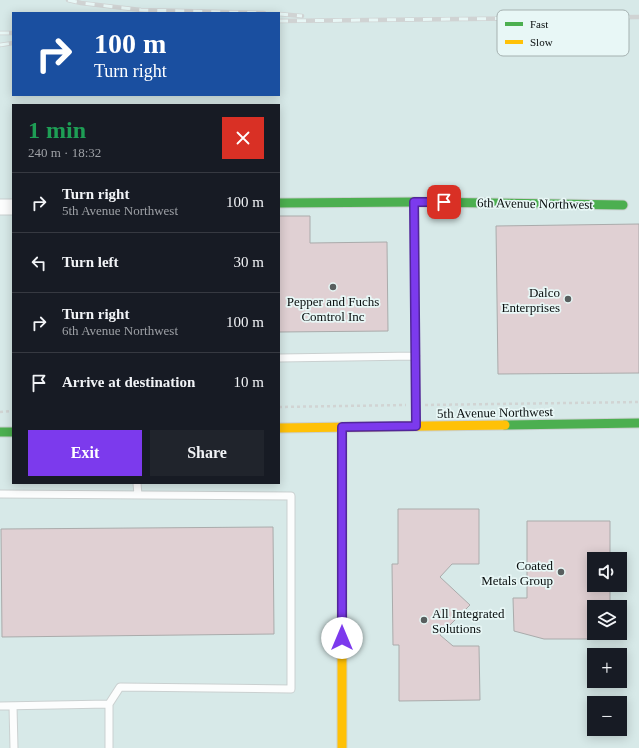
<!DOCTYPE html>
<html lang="en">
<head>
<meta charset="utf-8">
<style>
	:root { --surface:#171b24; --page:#20242c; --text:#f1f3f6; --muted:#9ea1a6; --line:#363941; --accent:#7c3aed }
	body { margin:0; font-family:"Times New Roman",serif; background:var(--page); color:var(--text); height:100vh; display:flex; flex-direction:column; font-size:15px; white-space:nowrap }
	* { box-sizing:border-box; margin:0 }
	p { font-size:13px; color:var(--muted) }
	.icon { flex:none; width:22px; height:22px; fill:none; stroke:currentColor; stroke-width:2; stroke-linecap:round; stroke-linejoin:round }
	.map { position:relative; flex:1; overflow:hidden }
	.side { position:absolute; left:12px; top:104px; width:268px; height:380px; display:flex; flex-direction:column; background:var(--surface); border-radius:0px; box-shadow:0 2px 10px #0003 }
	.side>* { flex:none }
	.guide { position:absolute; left:12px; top:12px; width:268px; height:84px; border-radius:0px; box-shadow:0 2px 10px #0003; background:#1a4fa0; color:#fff; overflow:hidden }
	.controls { position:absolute; left:587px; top:552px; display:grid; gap:8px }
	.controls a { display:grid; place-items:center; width:40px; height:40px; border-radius:0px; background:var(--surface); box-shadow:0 2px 10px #0003; font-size:20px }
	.pin { position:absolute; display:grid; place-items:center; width:34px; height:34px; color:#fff; margin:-17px; border-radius:8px; box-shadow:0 2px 6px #0006 }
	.me { position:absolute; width:44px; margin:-22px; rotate:0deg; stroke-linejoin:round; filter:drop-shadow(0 0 3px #0008) }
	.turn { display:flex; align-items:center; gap:14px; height:84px; padding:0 16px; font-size:18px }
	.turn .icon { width:52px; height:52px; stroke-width:2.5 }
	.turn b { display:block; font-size:28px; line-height:34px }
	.round { display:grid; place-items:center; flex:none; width:42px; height:42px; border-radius:0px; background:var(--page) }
	.summary { display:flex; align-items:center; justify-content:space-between; height:68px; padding:0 16px }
	h1 { font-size:24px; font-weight:600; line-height:30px; color:#1e9e55 }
	.button { display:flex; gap:8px; margin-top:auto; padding:8px 16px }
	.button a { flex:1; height:46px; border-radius:0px; background:var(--accent); color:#fff; font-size:16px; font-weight:600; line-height:46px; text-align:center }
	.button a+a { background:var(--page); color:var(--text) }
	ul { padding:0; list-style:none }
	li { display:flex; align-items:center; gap:12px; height:60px; padding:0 16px; border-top:1px solid var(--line) }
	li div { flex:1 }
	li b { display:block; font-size:15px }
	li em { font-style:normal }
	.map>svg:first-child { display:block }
</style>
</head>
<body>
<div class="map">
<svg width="639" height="748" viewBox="0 0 639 748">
	<rect width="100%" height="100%" fill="#ecf4f3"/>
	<path fill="#d7e9e8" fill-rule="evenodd" d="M0,0H639V748H0ZM13,13H279V95H13ZM13,105H279V483H13ZM594,559H620V585H594ZM594,607H620V633H594ZM594,655H620V681H594ZM594,703H620V729H594Z"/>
	<path fill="#e0d0d3" stroke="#aaabab" d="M279,216H310V243L387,242L388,331L279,332Z
		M639,224V373L498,374L496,226Z
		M398,509H479V564H452L440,577L470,605L440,635L453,646H479L480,700L399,701V645H393L392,564H398Z
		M527,521H610V559H594V585H610V607H594V639H544L514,631L513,598H527Z
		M273,527L274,634L2,637L1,529Z"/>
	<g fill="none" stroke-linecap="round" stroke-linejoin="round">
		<g stroke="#cad0d0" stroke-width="9">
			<path id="lane" d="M415,204L416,424
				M279,358L416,356
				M137,483L138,495
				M0,494L291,496V689L120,687L109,704V748
				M0,706L109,704
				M13,706L14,748"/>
		</g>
		<g stroke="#cad0d0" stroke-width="17">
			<path id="street" d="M0,207H13"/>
		</g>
		<g stroke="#cad0d0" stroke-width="11">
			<path id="fast" d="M279,203L415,202L623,205
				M505,425L639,423
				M0,432H13"/>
		</g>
		<g stroke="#cad0d0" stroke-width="11">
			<path id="slow" d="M342,427V748
				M279,428L505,425"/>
		</g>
		<path stroke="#d1d4d3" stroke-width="2.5" stroke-dasharray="3 3" stroke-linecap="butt" d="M425,405L639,402
			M279,407L406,405
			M0,412L13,411"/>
		<use href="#lane" stroke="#fcfdfd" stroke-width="7"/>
		<use href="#street" stroke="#fcfdfd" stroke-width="15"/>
		<use href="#fast" stroke="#4caf50" stroke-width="9"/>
		<use href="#slow" stroke="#ffc107" stroke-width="9"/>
		<g stroke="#d0d3d3" stroke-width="4.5">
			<path id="rail" d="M68,0L81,3L141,10L264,13
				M279,14L302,16
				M279,21L639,17
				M0,33H13
				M0,45L13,43"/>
		</g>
		<use href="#rail" stroke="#e8f7f6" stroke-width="3" stroke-dasharray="9" stroke-linecap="butt"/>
	</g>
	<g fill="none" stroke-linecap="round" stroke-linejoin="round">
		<g stroke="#51269a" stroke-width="10">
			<path id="route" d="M342,638V427L416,426L414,202H444"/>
		</g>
		<use href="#route" stroke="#7c3aed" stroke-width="7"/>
	</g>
	<g fill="#585e5e" stroke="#e8f7f6" stroke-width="1.5">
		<circle cx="333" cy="287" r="4"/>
		<circle cx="568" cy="299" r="4"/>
		<circle cx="561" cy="572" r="4"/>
		<circle cx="424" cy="620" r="4"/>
	</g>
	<g text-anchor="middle" stroke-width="3.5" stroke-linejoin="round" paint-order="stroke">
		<g font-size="13" fill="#080d0d" stroke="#e8f7f6">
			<text transform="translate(535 203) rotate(1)" y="5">6th Avenue Northwest</text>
			<text transform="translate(495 412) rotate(-1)" y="5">5th Avenue Northwest</text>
		</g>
		<g font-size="13" fill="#080d0d" stroke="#e8f7f6" text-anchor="end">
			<text x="560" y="297">Dalco<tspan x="560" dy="15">Enterprises</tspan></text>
			<text x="333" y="306" text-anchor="middle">Pepper and Fuchs<tspan x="333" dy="15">Comtrol Inc</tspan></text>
			<text x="553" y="570">Coated<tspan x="553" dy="15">Metals Group</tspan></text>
			<text x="432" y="618" text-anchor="start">All Integrated<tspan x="432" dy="15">Solutions</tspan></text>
		</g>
	</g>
	<rect x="497" y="10" width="132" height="46" rx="6" fill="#e8f7f6" stroke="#a5b1b0" stroke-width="1"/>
	<rect x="505" y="22" width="18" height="4" fill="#4caf50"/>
	<rect x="505" y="40" width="18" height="4" fill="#ffc107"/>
	<g font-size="11" fill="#080d0d">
		<text x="530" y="28">Fast</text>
		<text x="530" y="46">Slow</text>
	</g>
</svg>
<div class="controls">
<a><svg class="icon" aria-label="sound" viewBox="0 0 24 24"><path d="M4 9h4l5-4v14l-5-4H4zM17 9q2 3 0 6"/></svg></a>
<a><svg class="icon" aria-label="layers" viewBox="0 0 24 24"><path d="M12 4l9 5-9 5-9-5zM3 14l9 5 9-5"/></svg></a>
<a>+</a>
<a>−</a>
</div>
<div class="pin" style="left:444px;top:202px;background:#d93025"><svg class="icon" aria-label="arrive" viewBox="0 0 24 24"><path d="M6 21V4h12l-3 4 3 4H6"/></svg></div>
<svg class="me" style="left:342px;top:638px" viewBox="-20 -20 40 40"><circle r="19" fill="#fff"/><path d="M0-13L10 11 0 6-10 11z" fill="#7c3aed"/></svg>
<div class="guide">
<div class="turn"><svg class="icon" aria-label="right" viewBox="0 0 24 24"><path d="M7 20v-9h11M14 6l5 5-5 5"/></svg><div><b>100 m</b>Turn right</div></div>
</div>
<section class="side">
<div class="summary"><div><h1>1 min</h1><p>240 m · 18:32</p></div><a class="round" style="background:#d93025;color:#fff"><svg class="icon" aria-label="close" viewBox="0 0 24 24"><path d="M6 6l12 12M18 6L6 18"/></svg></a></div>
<ul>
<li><svg class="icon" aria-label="right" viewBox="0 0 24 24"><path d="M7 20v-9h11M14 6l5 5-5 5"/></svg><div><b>Turn right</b><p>5th Avenue Northwest</p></div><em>100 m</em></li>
<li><svg class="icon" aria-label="left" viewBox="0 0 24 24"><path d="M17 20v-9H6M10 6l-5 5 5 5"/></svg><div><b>Turn left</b></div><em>30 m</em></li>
<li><svg class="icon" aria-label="right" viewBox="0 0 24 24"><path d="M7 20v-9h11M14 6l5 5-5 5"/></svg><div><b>Turn right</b><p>6th Avenue Northwest</p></div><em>100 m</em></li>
<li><svg class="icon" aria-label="arrive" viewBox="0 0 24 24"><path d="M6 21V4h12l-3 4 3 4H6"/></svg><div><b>Arrive at destination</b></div><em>10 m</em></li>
</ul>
<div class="button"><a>Exit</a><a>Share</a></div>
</section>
</div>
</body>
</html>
